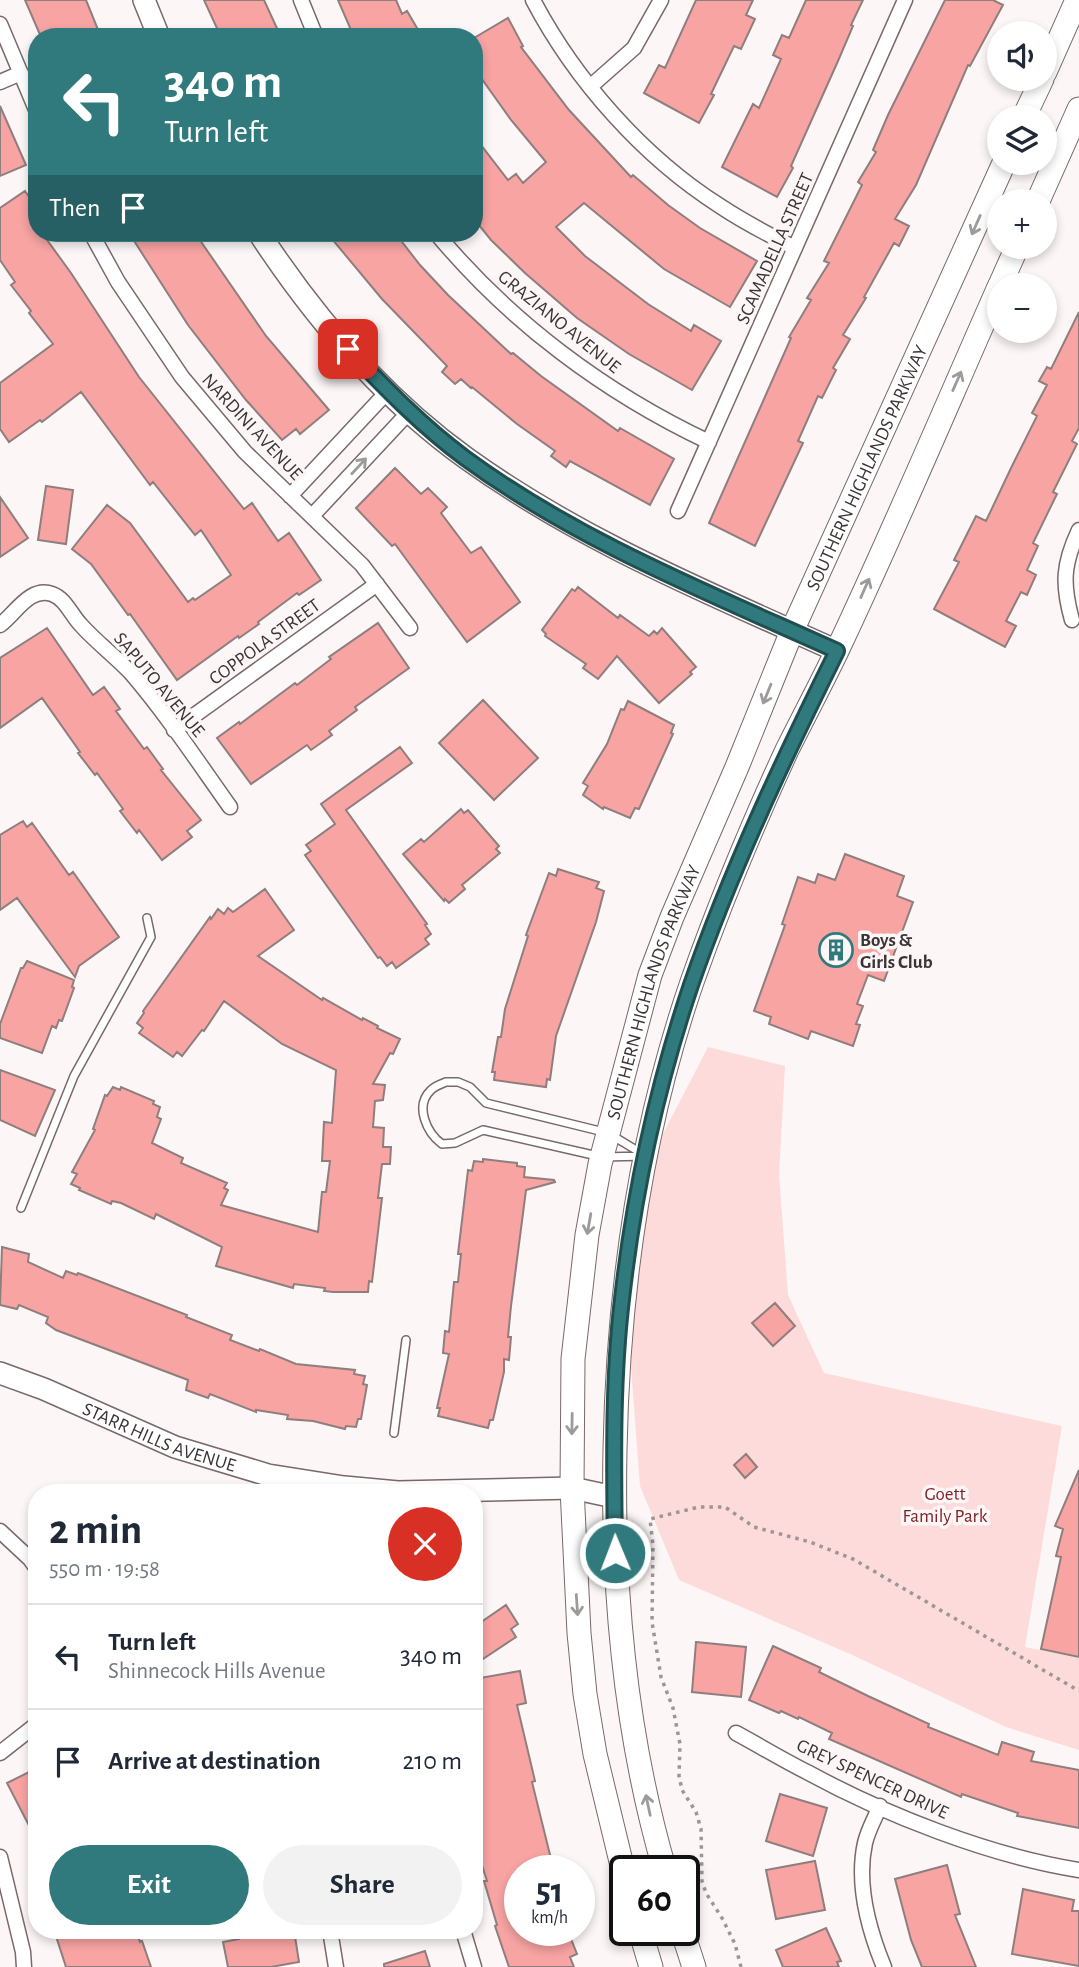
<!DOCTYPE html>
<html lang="en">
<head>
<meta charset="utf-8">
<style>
	:root { --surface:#fff; --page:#f2f2f3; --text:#1f2937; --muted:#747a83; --line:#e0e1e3; --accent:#30797d }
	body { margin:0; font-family:"Alegreya Sans",sans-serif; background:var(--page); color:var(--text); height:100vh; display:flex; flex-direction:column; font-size:26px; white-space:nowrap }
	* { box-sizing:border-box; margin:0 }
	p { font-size:23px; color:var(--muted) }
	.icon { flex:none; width:38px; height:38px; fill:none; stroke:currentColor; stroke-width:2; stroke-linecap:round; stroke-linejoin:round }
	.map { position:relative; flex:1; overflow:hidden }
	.panel { position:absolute; left:28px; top:1484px; width:455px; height:455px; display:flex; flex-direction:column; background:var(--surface); border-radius:28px; box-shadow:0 4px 10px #0003 }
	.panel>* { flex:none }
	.top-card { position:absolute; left:28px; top:28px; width:455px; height:214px; border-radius:28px; box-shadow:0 4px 10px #0003; background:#30797d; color:#fff; overflow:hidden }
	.fabs { position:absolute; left:987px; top:21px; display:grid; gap:14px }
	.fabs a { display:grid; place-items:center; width:70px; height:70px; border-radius:50%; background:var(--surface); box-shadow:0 4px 10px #0003; font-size:35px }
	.speed { position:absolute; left:504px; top:1855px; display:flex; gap:14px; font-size:35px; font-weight:700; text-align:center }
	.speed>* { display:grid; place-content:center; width:91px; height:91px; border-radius:50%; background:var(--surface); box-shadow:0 4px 10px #0003; line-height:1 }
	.speed small { font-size:18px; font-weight:400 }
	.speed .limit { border:4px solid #111; border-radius:10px; background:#fff; color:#111 }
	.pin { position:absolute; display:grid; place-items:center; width:60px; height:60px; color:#fff; margin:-30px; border-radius:14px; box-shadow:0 4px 10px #0006 }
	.me { position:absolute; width:77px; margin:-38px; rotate:359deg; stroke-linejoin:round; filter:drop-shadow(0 0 5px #0008) }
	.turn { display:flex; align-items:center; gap:24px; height:147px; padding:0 21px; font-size:32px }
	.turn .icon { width:91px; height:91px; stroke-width:2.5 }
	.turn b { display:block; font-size:49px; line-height:60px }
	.then { display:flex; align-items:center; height:66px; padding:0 21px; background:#0003; gap:14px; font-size:26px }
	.round { display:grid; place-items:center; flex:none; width:74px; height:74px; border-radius:37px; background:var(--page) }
	.headline { display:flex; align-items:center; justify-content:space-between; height:119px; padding:0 21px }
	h1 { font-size:42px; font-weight:700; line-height:52px }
	.button { display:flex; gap:14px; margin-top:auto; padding:14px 21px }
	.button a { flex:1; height:80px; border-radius:42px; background:var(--accent); color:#fff; font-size:28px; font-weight:700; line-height:80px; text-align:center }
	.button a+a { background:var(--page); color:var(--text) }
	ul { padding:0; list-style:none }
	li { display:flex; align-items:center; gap:21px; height:105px; padding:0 21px; border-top:2px solid var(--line) }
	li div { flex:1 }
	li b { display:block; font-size:26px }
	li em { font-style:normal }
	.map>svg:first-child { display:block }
</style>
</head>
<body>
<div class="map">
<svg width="1079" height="1967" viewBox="0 0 1079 1967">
	<rect width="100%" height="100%" fill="#fdf6f6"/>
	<path fill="#fddbda" d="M708,1047L785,1066L779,1175L788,1295L824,1373L1062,1426L1025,1647L1079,1658V1750L1006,1727L850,1654L679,1580L640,1486L626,1300L650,1159Z"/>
	<path fill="#f7a4a3" stroke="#8f7e7e" stroke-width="2" d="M25,0H86L101,37H41Z
		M204,0H264L281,37H221Z
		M338,0H396L402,14L407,11L417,28L411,32L414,37H354Z
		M696,0H753L746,15L755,19L741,49L734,46L711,94L714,95L699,123L644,93L659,65L665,68Z
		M806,0H863L851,25L853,26L838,61L791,166L793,168L777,197L722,167L753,104L759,108L781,59L773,55L782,35L789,38Z
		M945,0H993L1003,5L970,66L968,65L916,185L895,219L909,226L899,246L894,243L864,297L866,298L843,335L850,339L833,368L836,370L822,398L818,396L798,441L803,443L755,546L709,523L791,338L789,337L811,300L807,298L829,263L824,261L862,185L858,182L876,152L873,150L888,115Z
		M508,18L523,46L521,47L569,110L631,177L633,175L668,205L700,228L757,261L730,307L664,269L584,203L556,227L585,256L648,304L691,331L694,325L721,341L692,390L629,354L577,318L525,273L491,240L474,219V136L508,180L516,174L523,183L546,162L511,120L474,68V38Z
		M0,106L26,165L0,176Z
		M25,191L37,208V233H42L71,273L139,377L244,509L252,503L278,541L289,533L321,580L299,595L297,593L258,622L259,624L239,638L238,636L177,680L130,614L128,615L91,564L72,549L107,505L130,523L188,602L193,598L195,600L231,575L201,530L195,535L153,482L150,485L81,392L42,422L40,420L9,442L0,429V383L53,344L29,313L31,311L11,285L15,282L0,260V208Z
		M129,233H195L266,336L329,410L300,434L296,429L282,440L246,400L188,325Z
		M327,233H395L420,265L448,295L511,354L513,353L541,376L618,431L620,428L674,459L650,505L570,461L566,467L551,456L555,451L517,424L472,387L471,388L461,379L455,384L442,372L447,366L382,299Z
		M1079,312V428L1072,441L1077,444L1053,492L1057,494L1033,543L1038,546L1027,570L1036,575L1027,595L1021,592L1006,621L1016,626L1005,647L934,609L959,562L954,560L976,516L986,521L1012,466L1037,416L1032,413L1047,385L1039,381L1047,367L1051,369Z
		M395,468L421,494L428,488L447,507L441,513L471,553L481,547L520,602L467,642L395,544L392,546L356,508Z
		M46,486L73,490L66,544L38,540Z
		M0,497L28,538L0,557Z
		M578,587L618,618L620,615L649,636L654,631L657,634L662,628L696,667L690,672L692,674L659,703L617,656L598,679L583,668L586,664L545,636L546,634L542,630L572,589L575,591Z
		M378,623L409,668L355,707L357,710L329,731L332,735L311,750L307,745L251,784L217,738L239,722L240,724L295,683L297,685L331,659L329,657Z
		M47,628L93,695L104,687L120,709L116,711L144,749L147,747L163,769L161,770L201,820L187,831L192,837L162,860L139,830L137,833L120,811L123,809L97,773L95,775L78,753L80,752L42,698L0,728V658Z
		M483,700L538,758L494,800L439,743Z
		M628,701L674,725L671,733L673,734L639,809L635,808L630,818L604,807L603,809L583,795L588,786L583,783L607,744L621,709L624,710Z
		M400,747L412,763L346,810L427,924L425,925L431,934L425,939L429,944L396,968L392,962L387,966L380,957L378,958L305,855L311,851L306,845L335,824L321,804Z
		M461,809L464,813L468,810L499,846L496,849L500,853L462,885L465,889L449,903L445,899L444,901L403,854L421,839L424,842Z
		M23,821L27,827L32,823L69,875L73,872L119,937L79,966L75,977L17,898L0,910V835Z
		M845,854L904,876L897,896L913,902L884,981L868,975L857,1004L863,1006L856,1024L860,1025L853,1046L811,1031L808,1039L769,1024L771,1017L754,1011L785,925L782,924L798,877L815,883L818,874L835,880Z
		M558,869L599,882L596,888L604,891L596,922L556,1036L550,1080L547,1079L546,1087L494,1080L495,1072H492L498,1037H501L505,1009L528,936L526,935L549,873L556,876Z
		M265,889L294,930L258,956L322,1000L323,998L362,1020L363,1018L378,1026L377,1028L400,1039L393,1054L390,1053L373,1084L385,1085L383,1100L375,1101L373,1127L384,1128L383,1147H391L390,1164H382L378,1198H382L372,1282L369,1281L368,1292H333L324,1291L325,1288L294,1284L293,1288L216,1266L222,1247L156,1214L154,1219L121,1203L112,1201L111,1204L79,1190L80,1188L71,1184L77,1174L72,1172L95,1130L93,1129L105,1095L107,1096L113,1087L120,1090L121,1087L154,1101L153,1104L160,1107L157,1117L161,1119L152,1143L183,1158L181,1163L227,1183L224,1188L228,1190L221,1205L318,1232L322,1192H326L330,1161H322L324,1122L332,1123L336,1070L282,1044L224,1001L204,1031L202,1030L182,1056L177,1052L173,1057L139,1033L143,1028L137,1023L144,1013L143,1011L210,917L211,919L218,909L224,914L228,908L233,912Z
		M27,961L74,980L72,987L74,988L62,1021L59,1020L56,1028L52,1026L42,1053L0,1038V1024L21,968H23Z
		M0,1070L55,1090L35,1136L0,1120Z
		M483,1159L517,1163V1166L525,1167L524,1177L554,1180L555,1182L526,1190L511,1306L508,1337H511L509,1360L504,1359V1372L493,1420H490L488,1428L438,1416L440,1408H437L449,1354L443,1353L445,1331L449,1332L454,1282H458L461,1254H458L468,1170L472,1171L474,1161L483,1162Z
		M2,1247L29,1254L28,1262L63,1278L66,1271L77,1275L78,1273L187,1315L186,1317L232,1335L230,1340L259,1351L260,1349L296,1364L355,1370L354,1374L365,1376L363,1384L367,1385L361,1419H358L356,1427L346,1426L345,1429L313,1421L287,1419L288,1415L256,1410V1412L210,1394L208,1398L186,1390L188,1380L56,1330L46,1323L48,1317L19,1305L17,1309L0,1305Z
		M775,1303L795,1326L773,1346L752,1323Z
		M746,1454L757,1467L745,1478L734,1465Z
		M1079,1470V1657L1041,1649L1061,1557L1056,1556L1063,1529L1055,1526Z
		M506,1605L518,1624L511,1629L516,1637L474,1665V1627Z
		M696,1642L746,1647L741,1697L692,1692Z
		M773,1646L821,1668L819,1672L868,1696L929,1724L928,1727L998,1755L1002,1742L1034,1752L1031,1761L1079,1770V1828L1017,1816L1018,1813L962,1794L961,1797L829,1739L832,1733L799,1717L798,1719L781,1711L779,1713L749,1700Z
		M520,1671L526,1703L517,1705L535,1781L532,1782L554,1871H520V1930H549L552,1941L569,1934L577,1954L570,1957L574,1967H509L495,1926L497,1925L484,1881H487L475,1844L477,1843L474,1831V1802L478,1801L474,1784V1679Z
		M37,1768V1841L7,1783Z
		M780,1794L827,1808L813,1856L766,1841Z
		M815,1861L825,1910L776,1919L766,1870Z
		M947,1865L960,1914L955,1915L976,1967H922L911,1940L895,1879Z
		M1023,1889L1074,1900L1072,1911H1079V1966L1012,1954Z
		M826,1928L841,1961L837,1962L839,1967H783L776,1950Z
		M54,1930H136L140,1942L142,1941L151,1967H66Z
		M237,1930H294L299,1962L271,1967H228L223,1942L239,1939Z
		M425,1951L430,1967H384V1964Z"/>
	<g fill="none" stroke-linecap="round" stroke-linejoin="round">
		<g stroke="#796968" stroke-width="10">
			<path id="lane" d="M446,1082H458L470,1087L486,1103L608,1133L646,1156L602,1157L483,1130L455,1143L442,1144C427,1133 414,1106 431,1090C435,1086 441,1084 446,1082Z
				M21,1208L74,1076L151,937L147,918
				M394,1433L406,1340"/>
		</g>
		<g stroke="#796968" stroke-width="17">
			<path id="street" d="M301,0L316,37
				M533,0C575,80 643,157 720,206C744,222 769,235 795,248
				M0,24L37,112
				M0,82L21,73
				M591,86L634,48L661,0
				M91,233L118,282L182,377L245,452L362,565L410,628
				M436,233C510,322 605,393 709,442
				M290,496L388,391
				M678,511L905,0
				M312,516L410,411
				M1072,620C1062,584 1063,564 1079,530
				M0,625C15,614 30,586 52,594C66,599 71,615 81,625C96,642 115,656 131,673C167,715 198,762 230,807
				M174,730L377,584
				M0,1531L30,1559L37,1569
				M736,1733C760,1746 783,1760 807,1772C886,1815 990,1856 1079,1870
				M0,1753L37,1724
				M880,1806C875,1818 868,1830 865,1843C856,1884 868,1928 884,1967
				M0,1857L23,1952L24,1967
				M330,1930L336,1967
				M463,1930L474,1967"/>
		</g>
		<g stroke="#796968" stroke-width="24">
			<g id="secondary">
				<path d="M144,0L159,37"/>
				<path d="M259,233C314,317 384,399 466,458C581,541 709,593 837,651"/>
				<path id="s1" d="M0,1373L44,1389L175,1447L268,1475L344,1487L398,1492L572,1488L614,1497"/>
			</g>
		</g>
		<g stroke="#796968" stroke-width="25">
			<g id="primary">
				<path d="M1045,72L1077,0"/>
				<path d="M1024,117L1042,79"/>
				<path d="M1038,201L1079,109"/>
				<path d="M1000,285L1017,247"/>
				<path d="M665,1871C625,1734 612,1592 615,1450C618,1291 640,1133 692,982C720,903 752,826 787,750C803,718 820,686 836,653C893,533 945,409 999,287"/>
				<path id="s2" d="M625,1878L595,1754L585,1694L579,1633L572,1488L573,1359L587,1235L600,1164L650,975L672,917L737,767L792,631L1004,163"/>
				<path d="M640,1930L651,1967"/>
				<path d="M682,1930L694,1967"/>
			</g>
		</g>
		<path stroke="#9d9696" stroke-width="3.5" stroke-dasharray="3.5 5" stroke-linecap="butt" d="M741,1967L735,1944L722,1918L706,1893L702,1881L701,1829L696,1812L682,1790L679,1776L680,1744L673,1708L661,1677L652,1622L653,1545L650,1519L699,1507H725L754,1527L810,1542L853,1559L1079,1691"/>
		<use href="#lane" stroke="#fff" stroke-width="7"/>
		<use href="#street" stroke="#fff" stroke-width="14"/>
		<use href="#secondary" stroke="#fff" stroke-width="21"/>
		<use href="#primary" stroke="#fff" stroke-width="23"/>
	</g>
	<defs><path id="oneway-shaft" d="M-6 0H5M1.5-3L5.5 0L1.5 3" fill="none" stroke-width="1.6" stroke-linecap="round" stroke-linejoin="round" transform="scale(1.75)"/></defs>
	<g stroke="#9d9a9a">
		<use href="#oneway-shaft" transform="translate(976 225) rotate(114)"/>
		<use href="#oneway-shaft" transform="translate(957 381) rotate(-66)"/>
		<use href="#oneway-shaft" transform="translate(359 466) rotate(-47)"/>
		<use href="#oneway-shaft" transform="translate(865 588) rotate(-66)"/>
		<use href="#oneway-shaft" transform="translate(767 694) rotate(112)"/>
		<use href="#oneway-shaft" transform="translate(589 1224) rotate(100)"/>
		<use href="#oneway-shaft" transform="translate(572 1424) rotate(91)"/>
		<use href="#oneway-shaft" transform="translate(577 1605) rotate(86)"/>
		<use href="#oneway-shaft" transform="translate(648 1805) rotate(-102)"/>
	</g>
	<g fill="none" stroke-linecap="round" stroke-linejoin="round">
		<g stroke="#1f4f51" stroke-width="18">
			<path id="route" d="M348,349C385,388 422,426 465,458C578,541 709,593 837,651C783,760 731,870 691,985C657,1086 634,1193 622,1299C612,1383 614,1469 615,1553"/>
		</g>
		<use href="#route" stroke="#30797d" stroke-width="12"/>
	</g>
	<defs>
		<g id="building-ring" transform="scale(1.75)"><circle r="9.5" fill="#fdf6f6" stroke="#30797d" stroke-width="1.5"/><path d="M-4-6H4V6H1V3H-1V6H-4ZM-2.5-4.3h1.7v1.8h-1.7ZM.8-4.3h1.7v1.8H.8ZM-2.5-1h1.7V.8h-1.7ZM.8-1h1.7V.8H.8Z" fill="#30797d"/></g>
	</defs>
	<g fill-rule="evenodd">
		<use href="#building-ring" x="836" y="950"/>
	</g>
	<g text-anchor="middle" stroke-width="7" stroke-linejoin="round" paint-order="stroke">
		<g font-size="19" fill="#3b3434" stroke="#fdf6f6">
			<text transform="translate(774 248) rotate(-66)" y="7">SCAMADELLA STREET</text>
			<text transform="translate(560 321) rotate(39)" y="7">GRAZIANO AVENUE</text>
			<text transform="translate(253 426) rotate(47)" y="7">NARDINI AVENUE</text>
			<text dy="7" stroke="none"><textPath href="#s2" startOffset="1468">SOUTHERN HIGHLANDS PARKWAY</textPath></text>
			<text transform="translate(264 641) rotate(-36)" y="7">COPPOLA STREET</text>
			<text transform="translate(160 684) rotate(50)" y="7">SAPUTO AVENUE</text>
			<text dy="7" stroke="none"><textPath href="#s2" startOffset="901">SOUTHERN HIGHLANDS PARKWAY</textPath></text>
			<text dy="7" stroke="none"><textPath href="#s1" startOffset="172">STARR HILLS AVENUE</textPath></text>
			<text transform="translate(873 1778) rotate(25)" y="7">GREY SPENCER DRIVE</text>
		</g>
		<g font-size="19" font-weight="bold" fill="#3b3434" stroke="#fdf6f6" text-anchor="start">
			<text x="860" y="946">Boys &amp;<tspan x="860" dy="22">Girls Club</tspan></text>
		</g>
		<g font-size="19" fill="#81212a" stroke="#fdf6f6">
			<text x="945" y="1500">Goett<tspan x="945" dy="22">Family Park</tspan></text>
		</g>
	</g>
</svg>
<div class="fabs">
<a><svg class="icon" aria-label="sound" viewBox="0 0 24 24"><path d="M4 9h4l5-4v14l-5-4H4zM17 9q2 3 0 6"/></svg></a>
<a><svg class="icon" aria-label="layers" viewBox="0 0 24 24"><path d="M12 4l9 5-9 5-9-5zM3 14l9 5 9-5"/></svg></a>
<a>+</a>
<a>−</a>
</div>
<div class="speed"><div>51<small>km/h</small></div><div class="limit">60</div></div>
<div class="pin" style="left:348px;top:349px;background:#d93025"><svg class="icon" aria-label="arrive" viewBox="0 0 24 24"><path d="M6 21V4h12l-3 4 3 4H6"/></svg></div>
<svg class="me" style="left:615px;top:1553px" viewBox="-20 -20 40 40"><circle r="17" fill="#30797d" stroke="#fff" stroke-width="3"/><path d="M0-11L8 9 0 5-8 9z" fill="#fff"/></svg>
<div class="top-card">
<div class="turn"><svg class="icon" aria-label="left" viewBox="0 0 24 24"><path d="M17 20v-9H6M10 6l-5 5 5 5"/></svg><div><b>340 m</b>Turn left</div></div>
<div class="then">Then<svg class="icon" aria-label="arrive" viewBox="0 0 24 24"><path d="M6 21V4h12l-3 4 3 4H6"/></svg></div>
</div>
<section class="panel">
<div class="headline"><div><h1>2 min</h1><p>550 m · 19:58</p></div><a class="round" style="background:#d93025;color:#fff"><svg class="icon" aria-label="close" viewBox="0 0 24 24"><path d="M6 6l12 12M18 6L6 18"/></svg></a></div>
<ul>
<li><svg class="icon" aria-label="left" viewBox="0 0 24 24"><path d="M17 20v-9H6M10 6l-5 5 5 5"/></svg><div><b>Turn left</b><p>Shinnecock Hills Avenue</p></div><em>340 m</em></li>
<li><svg class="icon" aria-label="arrive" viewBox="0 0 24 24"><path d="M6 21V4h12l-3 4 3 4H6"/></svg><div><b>Arrive at destination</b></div><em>210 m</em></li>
</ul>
<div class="button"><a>Exit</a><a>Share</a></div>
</section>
</div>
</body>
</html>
